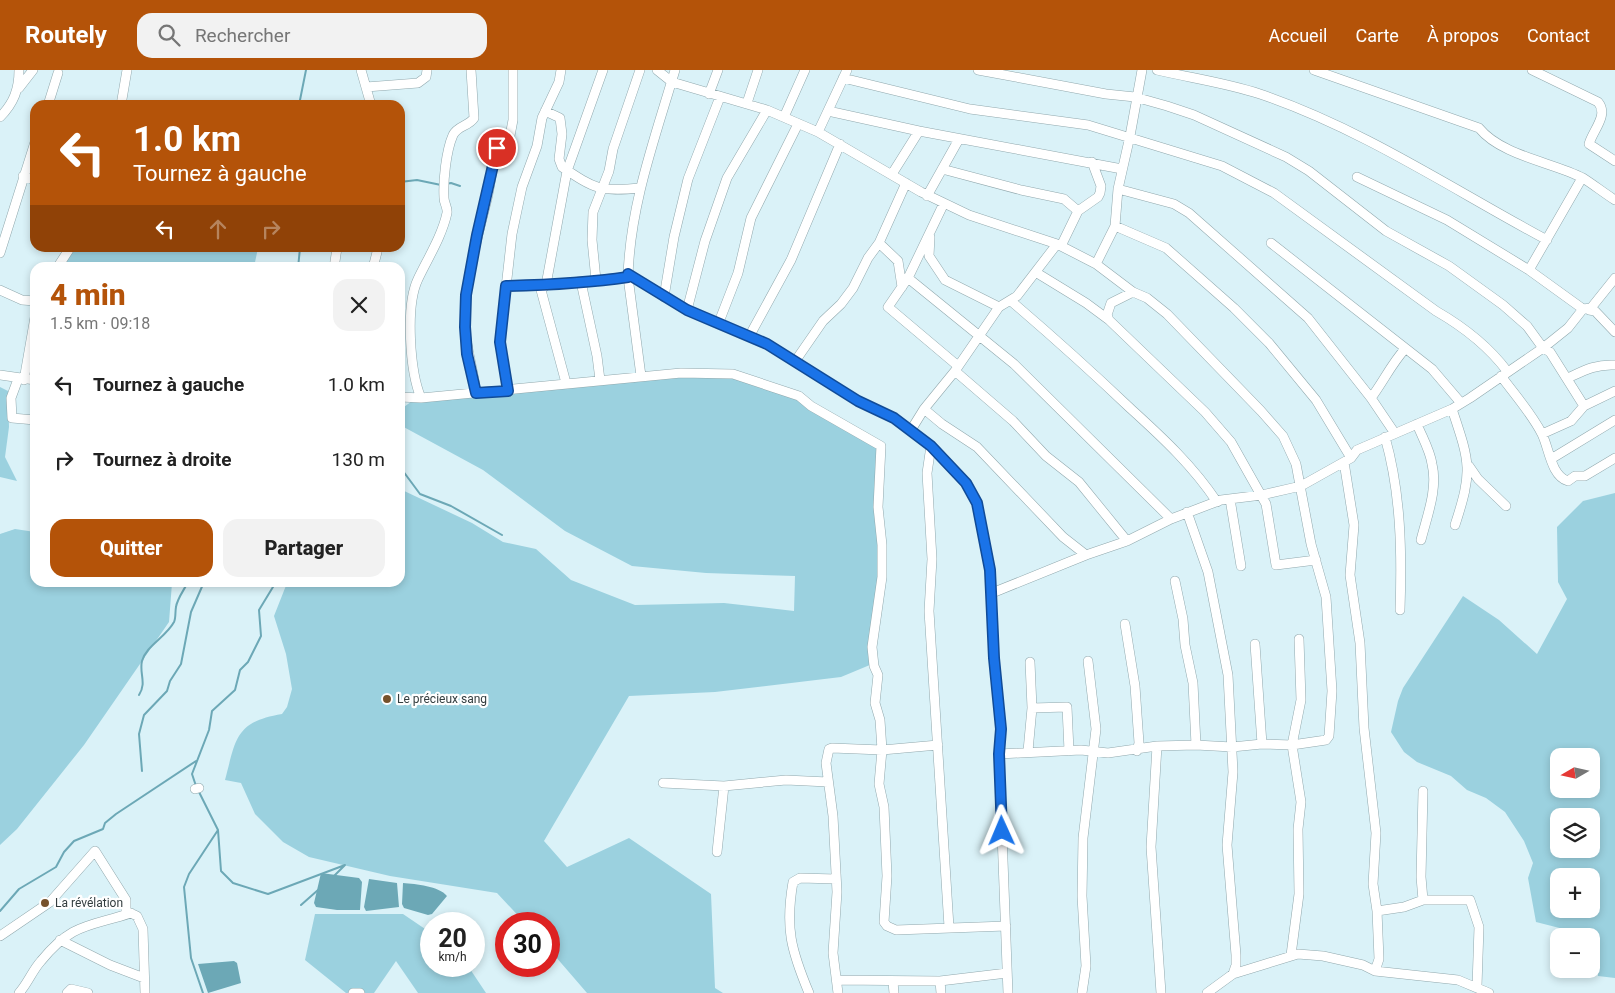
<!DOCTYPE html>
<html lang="fr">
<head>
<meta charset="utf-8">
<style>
	:root { --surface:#fff; --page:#f2f2f2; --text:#222; --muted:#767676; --accent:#b45309 }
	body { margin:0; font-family:Roboto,sans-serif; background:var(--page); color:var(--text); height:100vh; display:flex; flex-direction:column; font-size:19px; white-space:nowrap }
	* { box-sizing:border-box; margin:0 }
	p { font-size:16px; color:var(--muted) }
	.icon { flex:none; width:28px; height:28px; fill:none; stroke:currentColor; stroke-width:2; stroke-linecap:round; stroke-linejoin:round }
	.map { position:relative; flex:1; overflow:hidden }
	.panel { position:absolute; left:30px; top:192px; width:375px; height:325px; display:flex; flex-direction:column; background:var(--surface); border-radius:15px; box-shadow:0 2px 8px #0003 }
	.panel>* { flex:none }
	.hud { position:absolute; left:30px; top:30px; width:375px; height:152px; border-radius:15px; box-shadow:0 2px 8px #0003; background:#b45309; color:#fff; overflow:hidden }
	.needle { width:32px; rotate:261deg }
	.buttons { position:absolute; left:1550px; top:678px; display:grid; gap:10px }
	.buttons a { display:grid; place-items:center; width:50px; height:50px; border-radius:10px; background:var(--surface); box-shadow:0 2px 8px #0003; font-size:25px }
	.speed { position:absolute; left:420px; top:842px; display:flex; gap:10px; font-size:25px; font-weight:700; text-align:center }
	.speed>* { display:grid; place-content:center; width:65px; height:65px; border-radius:50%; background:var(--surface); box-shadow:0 2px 8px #0003; line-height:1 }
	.speed small { font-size:12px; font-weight:400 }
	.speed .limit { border:8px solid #d22; background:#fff; color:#111 }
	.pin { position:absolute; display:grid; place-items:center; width:42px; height:42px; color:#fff; margin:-21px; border:2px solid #fff; border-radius:50%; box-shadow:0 1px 5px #0007 }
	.me { position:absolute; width:55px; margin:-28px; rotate:359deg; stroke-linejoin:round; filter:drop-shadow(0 0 4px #0008) }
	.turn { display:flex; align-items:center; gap:18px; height:105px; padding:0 20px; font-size:22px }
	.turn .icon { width:65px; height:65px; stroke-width:2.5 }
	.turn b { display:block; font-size:35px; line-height:42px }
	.lanes { display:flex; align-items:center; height:48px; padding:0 20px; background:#0003; justify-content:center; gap:25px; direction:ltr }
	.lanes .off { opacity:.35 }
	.round { display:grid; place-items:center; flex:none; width:52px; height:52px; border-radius:15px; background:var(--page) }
	.summary { display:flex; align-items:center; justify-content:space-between; height:85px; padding:0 20px }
	h1 { font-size:30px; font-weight:800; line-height:38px; color:var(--accent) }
	.cta { display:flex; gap:10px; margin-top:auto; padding:10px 20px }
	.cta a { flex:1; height:58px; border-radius:15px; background:var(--accent); color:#fff; font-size:20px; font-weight:800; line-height:58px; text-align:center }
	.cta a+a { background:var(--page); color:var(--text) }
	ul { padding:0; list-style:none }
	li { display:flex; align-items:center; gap:15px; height:75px; padding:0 20px }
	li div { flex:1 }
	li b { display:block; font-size:19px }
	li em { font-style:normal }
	header { display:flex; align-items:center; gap:30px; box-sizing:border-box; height:70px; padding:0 25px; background:var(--accent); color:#fff }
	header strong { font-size:24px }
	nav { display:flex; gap:28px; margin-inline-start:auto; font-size:18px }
	.search { width:350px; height:45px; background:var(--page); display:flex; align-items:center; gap:12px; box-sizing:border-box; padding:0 18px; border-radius:15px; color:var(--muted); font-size:19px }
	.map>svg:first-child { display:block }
</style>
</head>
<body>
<header>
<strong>Routely</strong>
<div class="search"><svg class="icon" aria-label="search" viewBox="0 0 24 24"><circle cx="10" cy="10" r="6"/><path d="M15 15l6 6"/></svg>Rechercher</div>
<nav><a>Accueil</a><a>Carte</a><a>À propos</a><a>Contact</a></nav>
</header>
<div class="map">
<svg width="1615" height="923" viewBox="0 0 1615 923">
	<rect width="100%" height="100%" fill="#daf2f8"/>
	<path fill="#9bd1df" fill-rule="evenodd" d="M73,178H258L254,197L62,198Z
		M726,305L809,334L880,376L883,516L874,582L877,592L841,607L715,622L629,626L544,771L567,797L629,768L711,824L715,918L723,923H587L549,879V854H526L497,823L390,806L309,787L283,772L255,744L241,713L225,710C236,669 235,652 282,644L287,637L292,619L286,584L274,546L287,513L400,512V419L472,453L503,472L536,479L571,510L635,535L724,533L794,541L795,506L706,503L632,496L565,461L483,400L400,355V340L416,328L609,310Z
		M0,317L8,321L9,357L5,387L17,411L0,407Z
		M1615,423V908L1598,906L1596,871L1591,869V866L1536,852L1528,808L1533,793L1524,771L1505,742L1486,728L1467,720L1451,706L1417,692L1404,682L1391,662L1398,631L1403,618L1463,526L1499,550L1537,584L1567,529L1558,512L1557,457L1583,431ZM1591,686V719H1559V686ZM1591,746V779H1559V746ZM1591,806V839H1559V806Z
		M15,459L35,462V512L172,513L169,552L84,675L17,759L0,775V464Z
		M315,844H403L431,863V896H468L486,923H418L396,891L374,923H346L305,890Z"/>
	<path fill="#6ca8b6" d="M321,803L359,808L362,812L360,840H337L316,837L314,833Z
		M369,809L397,813L399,837L366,841L364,837Z
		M403,813C416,814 439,816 447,826L432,844L428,845L404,838L402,834Z
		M234,891L237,893L241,913L208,923L198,894Z"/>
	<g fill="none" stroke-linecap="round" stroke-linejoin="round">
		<path stroke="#6ca8b6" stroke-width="2" d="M299,35L306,0
			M400,112L417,110L441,115
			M446,114L451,113L460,116
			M298,198L300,178
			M400,397L420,424L451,436L502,465
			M139,625C147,613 139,603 142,591C146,576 166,567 174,552C176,548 175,542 176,537C177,529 184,520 188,512
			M142,701L139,664L144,645L167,621L170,611L181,594L191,542L204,512
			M196,716L192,704L209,660L212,641L235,620L240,600L248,592L261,566L259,540L276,512
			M198,720L218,760L221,801L233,813L268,824L345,795L333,807
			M301,835L318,820
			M0,841L19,819L56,797L64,782L74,771L103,759L105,753L116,744L196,691
			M203,923L191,888L184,817L189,804L218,760"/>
		<g stroke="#91a8ad" stroke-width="10">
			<path id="minor" d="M361,0L371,35
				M657,0L672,12L767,40L818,62L921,122L969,145L1057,174L1096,194L1133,222L1147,228L1167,244L1261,341L1283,366L1296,394L1311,474L1326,527L1332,621L1329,666L1326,670L1292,675L1262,674L1232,677L1196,675L1157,676L1108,683L1081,680L999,684
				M978,0L1106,24L1135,27L1167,36L1194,45L1286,87L1309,101L1386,161L1449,196L1503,235L1527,256L1543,278L1550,282L1584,336
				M1157,0C1191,8 1227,13 1260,24C1363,59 1452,119 1547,170
				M1314,0L1479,58C1502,86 1552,92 1583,108C1594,115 1604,123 1615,130
				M1532,0L1598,32C1609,45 1593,60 1589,74L1615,91
				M843,8L970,39L1088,55L1222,96L1274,123L1436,241C1462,256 1489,277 1507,301
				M366,17L418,13L426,7L427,0
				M19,18L33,0
				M709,24L718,0
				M747,33L758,0
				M48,35L58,3
				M121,35L127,0
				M545,41L560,48L562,64L559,89L562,97C595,119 600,122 640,118
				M828,41L919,61L1122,99
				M0,47C14,33 19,19 19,0
				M784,47L805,0
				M818,62L847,0
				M942,99L1021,120L1064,129L1078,141
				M892,104L919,61
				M23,106L35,110
				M1357,107L1447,150L1529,200L1583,239
				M1118,119L1174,134L1189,143L1308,248L1371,328L1394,362
				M400,125V126
				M927,126L959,69
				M944,133L908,208L888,237L958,296
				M1115,156L1166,178L1234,238L1269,273L1316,330L1351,388
				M930,167L929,186L945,210L999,237
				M879,173L898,191L902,217
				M1271,173L1432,299L1461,333
				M1057,174L1017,226L999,237L955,301L924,339L942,354L977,377L1063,467L1086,485
				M1061,176L1078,141L1098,127L1100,123L1101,116L1092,92
				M0,183L35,72
				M1096,194L1115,156L1118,119L1130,66L1142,0
				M57,198L70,178
				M334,198L337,178
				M373,198L378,178
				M1529,200L1582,108
				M1037,203L1086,233L1109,250L1205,342L1231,372L1266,434L1276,495L1316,490
				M628,204L687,240L767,274L858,331L894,348L931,376L966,413L977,433L990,500L994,588L1001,659L999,684L1008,923
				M628,207L641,306
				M908,208L1014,294L1171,449
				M596,210L592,170L593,142L609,101L613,79L640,0
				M581,212L597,286L600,310
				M506,216L546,215L628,207C630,135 655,68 675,0
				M0,220L22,230L35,231
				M664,227L674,167L688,109L720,27
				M1011,231C1052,266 1092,302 1131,339C1163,368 1193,396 1217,432
				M687,240L705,171L727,108L767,40
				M1589,240L1595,241L1615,262
				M1109,250L1107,245L1111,233L1133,222
				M719,252L738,203L751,148L798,54
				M750,265L791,190L840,74
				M796,290L823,251L841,234L853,218L868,188L879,173L906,113
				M955,301L1013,351L1046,386L1079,412L1127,471
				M0,305L35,310
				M1501,306C1515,325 1532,344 1542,364C1549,378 1551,406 1568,411L1575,406H1585L1615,388
				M1568,308C1585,300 1596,294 1615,295
				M18,309L11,328L12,348L35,350
				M24,310L35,247
				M566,313L541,220L546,215L567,101L603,0
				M508,321L500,271L512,164L522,117L537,76L542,48L559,12L561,0
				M476,323C474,301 466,279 465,256C464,213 477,170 487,129C491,113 492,96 496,80L509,71L513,50V0
				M400,327L421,328L681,303L733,304L799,326L811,336L881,376L878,437L882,475V507L872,577L874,596L878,605L875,633L880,650L882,680L879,714L884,737L887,806L884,852L887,856L896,860L1006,856
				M421,328C410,302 405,236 418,209C428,188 442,166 447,143C448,138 444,133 444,128C443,111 446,81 453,65C457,56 469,56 474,48L471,0
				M1371,328C1383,312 1392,293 1405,279
				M1452,339C1470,393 1473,400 1455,455
				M1417,354C1422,367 1430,380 1432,394C1438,419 1427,446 1421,470
				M911,360L924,339
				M1542,364L1571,351L1584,336L1615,321
				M1385,367C1401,423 1402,482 1400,540
				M931,376L927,403L932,489L929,541L949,857
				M1551,389L1615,350
				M1344,392L1354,455L1350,505L1360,573L1364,658L1376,763L1373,814L1377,841L1379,889L1375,901
				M1469,396L1478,409L1506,436
				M1230,429L1241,496
				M1187,442L1208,502L1228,605L1233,702L1227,775L1236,885V895L1233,904
				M1175,511L1183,549L1185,575L1193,613L1196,675
				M992,523L1086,485L1127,471L1171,449L1221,430L1262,425L1301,416L1351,388L1357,380L1452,339L1470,328L1543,278L1568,258L1583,239L1591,238L1615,208
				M1125,554L1135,616L1139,673L1137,681
				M1255,574L1262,674
				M1030,592L1032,638
				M1157,676L1151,777L1161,923
				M1028,681L1032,638L1067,637L1069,681
				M663,713L724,716L786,710L828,712
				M195,719L199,718
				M717,782L724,716
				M1423,830H1470L1479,857L1477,916
				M1377,841L1404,837L1423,830L1421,807L1423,721
				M0,866L50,832L95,781L126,830V841L137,846L143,859L145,923
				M60,870L110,895L144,908
				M1291,885L1299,824L1298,759L1301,732L1292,675L1301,630L1299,569
				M838,910L940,911L1007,903
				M940,911L941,923
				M893,912L894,923
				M19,923C28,913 32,901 41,891C72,853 88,857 131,843
				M67,923L71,919L88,923
				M353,923H360
				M809,923C791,880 785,858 793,812L800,808L836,809
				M838,923L833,883L837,822L833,746L826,693L829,679L832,678L882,680L938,675
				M1082,923L1086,896L1082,826L1083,768L1096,659L1088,591
				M1207,923L1233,904L1298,884L1323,886L1363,895L1375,901L1458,910L1489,923"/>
		</g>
		<use href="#minor" stroke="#fff" stroke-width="9"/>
	</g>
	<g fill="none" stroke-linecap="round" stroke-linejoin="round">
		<g stroke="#114b97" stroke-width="12">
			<path id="route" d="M497,78L477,165L466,225L465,257L467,284L476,323L508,321L500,272L506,216C547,215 588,213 628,207V204L687,240L767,274L858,331L894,348L931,376L966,413L977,433L990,500L994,588L1001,659L999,684L1002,761"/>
		</g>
		<use href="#route" stroke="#1a73e8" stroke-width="9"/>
	</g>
	<g fill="#76522c" stroke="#fff" stroke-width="2">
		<circle cx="387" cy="629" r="5"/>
		<circle cx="45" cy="833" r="5"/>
	</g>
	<g text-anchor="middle" stroke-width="4.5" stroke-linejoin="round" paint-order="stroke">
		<g font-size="12" fill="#333d3f" stroke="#fff" text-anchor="start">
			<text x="397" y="633">Le précieux sang</text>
			<text x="55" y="837">La révélation</text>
		</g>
	</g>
</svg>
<div class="buttons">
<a><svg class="needle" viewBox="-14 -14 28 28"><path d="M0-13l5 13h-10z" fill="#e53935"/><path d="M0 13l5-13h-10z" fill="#767676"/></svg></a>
<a><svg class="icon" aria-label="layers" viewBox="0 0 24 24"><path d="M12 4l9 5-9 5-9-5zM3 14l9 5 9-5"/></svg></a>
<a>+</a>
<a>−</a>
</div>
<div class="speed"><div>20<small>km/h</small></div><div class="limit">30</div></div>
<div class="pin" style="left:497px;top:78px;background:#d93025"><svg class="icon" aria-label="arrive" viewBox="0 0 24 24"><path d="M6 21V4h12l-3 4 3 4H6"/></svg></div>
<svg class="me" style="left:1002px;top:761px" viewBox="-20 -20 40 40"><path d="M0-17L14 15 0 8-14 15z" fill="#1a73e8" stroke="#fff" stroke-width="4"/></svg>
<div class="hud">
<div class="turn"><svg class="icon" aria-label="left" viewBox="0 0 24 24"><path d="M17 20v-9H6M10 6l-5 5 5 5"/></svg><div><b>1.0 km</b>Tournez à gauche</div></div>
<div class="lanes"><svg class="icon" aria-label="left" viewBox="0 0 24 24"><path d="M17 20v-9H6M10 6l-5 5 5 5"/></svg><svg class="icon off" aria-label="ahead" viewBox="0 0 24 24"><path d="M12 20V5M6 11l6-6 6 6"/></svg><svg class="icon off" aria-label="right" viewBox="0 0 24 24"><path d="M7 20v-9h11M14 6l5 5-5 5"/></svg></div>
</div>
<section class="panel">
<div class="summary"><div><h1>4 min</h1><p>1.5 km · 09:18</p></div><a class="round"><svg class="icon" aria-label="close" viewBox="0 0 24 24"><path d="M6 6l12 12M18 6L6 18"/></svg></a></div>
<ul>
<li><svg class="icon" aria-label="left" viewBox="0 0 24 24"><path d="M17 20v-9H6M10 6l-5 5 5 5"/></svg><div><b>Tournez à gauche</b></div><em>1.0 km</em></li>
<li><svg class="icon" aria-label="right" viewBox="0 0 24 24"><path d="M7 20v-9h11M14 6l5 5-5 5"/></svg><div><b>Tournez à droite</b></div><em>130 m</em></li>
</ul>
<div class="cta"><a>Quitter</a><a>Partager</a></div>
</section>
</div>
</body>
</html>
